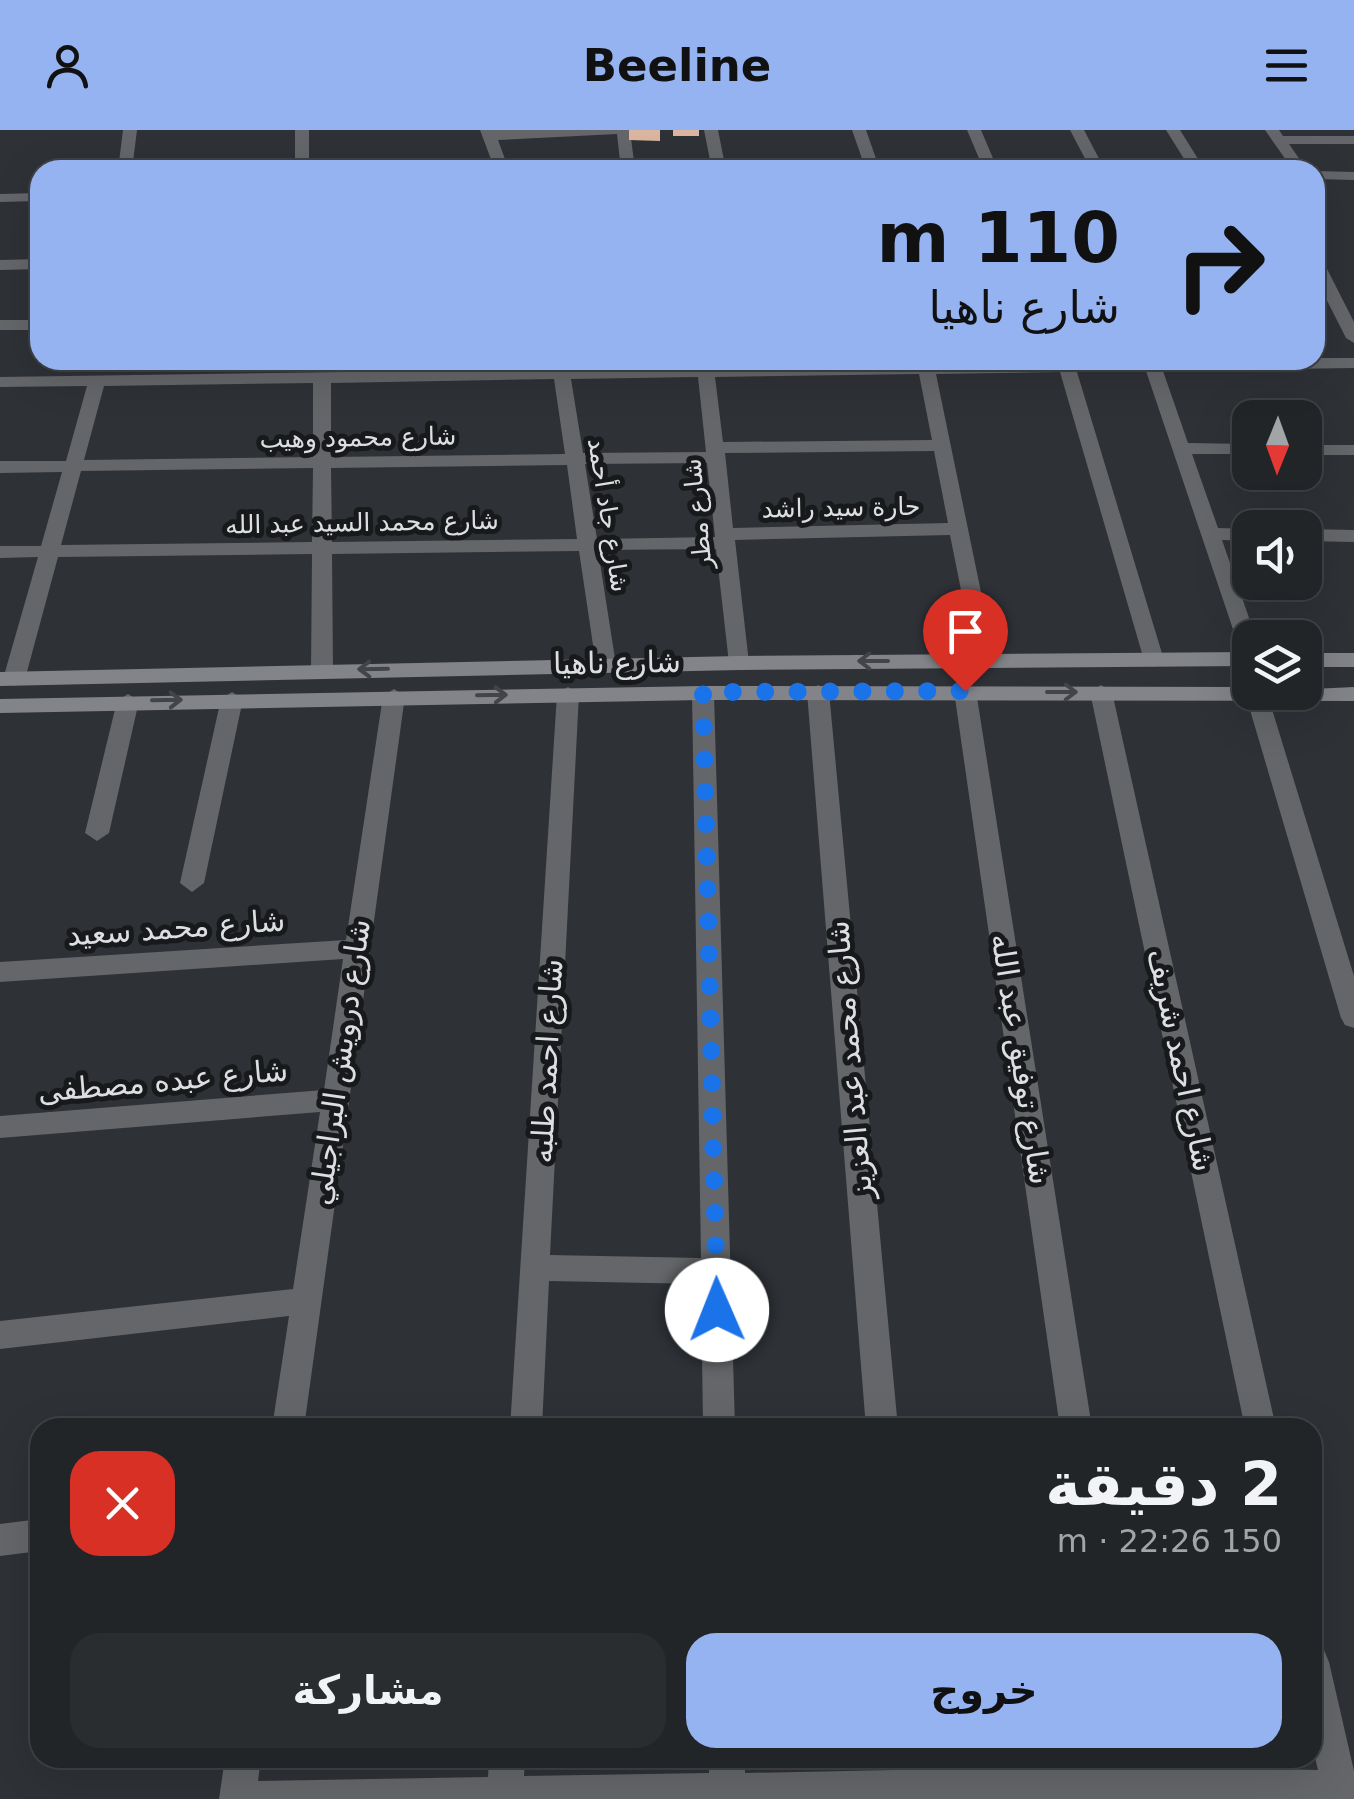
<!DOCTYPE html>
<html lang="ar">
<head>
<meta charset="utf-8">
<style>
	:root { --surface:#222528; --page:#2a2d30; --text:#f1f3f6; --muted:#a2a5a8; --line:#3f4245; --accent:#95b2f1 }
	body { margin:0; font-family:"DejaVu Sans","Noto Sans Arabic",sans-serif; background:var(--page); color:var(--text); direction:rtl; height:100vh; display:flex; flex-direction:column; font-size:38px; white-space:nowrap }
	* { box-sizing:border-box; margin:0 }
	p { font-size:32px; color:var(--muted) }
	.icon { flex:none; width:55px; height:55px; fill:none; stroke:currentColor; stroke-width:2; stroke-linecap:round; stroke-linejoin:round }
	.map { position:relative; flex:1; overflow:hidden; direction:ltr }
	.details { position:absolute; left:30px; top:1288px; width:1292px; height:350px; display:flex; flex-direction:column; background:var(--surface); border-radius:30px; box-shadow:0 10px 40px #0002,0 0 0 2px var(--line); direction:rtl }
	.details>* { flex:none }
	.guide { position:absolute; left:30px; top:30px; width:1295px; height:210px; border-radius:30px; box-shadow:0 10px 40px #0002,0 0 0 2px var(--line); direction:rtl; background:#95b2f1; color:#111; overflow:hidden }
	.needle { width:65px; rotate:181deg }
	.controls { position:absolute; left:1232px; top:270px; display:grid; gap:20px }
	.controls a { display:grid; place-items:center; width:90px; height:90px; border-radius:20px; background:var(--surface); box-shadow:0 10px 40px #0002,0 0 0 2px var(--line); font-size:50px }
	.pin { position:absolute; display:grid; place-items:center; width:85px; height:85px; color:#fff; margin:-102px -42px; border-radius:50% 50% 50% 0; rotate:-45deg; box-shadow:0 0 10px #0007 }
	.pin .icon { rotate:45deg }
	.me { position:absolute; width:110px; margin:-55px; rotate:359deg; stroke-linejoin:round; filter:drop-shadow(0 0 8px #0008) }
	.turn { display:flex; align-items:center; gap:35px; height:210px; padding:0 40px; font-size:45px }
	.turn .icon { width:130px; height:130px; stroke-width:2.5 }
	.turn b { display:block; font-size:70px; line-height:85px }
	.round { display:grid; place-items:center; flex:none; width:105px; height:105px; border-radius:30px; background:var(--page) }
	.overview { display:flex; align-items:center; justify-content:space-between; height:170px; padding:0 40px }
	h1 { font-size:60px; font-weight:800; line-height:75px }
	.cta { display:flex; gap:20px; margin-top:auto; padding:20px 40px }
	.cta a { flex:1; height:115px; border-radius:30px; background:var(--accent); color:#111; font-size:40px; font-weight:800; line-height:115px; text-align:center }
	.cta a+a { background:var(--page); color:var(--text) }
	header { display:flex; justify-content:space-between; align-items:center; height:130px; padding:0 40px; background:var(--accent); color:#111; font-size:45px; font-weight:800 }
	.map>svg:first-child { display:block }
</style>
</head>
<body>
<header><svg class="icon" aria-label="menu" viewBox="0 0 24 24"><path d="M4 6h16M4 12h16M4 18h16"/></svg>Beeline<svg class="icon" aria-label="person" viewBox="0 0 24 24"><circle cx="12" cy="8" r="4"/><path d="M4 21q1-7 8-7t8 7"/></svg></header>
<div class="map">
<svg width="1354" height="1669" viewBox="0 0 1354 1669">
	<rect width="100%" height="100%" fill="#2e3136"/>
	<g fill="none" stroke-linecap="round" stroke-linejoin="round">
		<path fill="#656669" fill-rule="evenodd" d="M123,0H137L132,40H118Z
			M295,0H309V40H295Z
			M480,0H630L635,40H621L617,4L498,10L509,40H495Z
			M704,0H718L726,40H712Z
			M852,0H866L880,40H866Z
			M967,0H981L998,40H984Z
			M1070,0H1084L1105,40H1091Z
			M1166,0H1180L1205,40H1191Z
			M1265,0H1279L1283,6H1354V14H1289L1307,40H1293Z
			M1315,41L1354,42V50L1315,49Z
			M40,63V71L0,72V64Z
			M1315,126L1323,131L1354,192V213L1346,208L1315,147Z
			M40,129V139L0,140V130Z
			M0,190H40V200H0Z
			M1315,228H1354V238L1163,241L1188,313L1250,314V324H1192L1218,398L1250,399V411L1222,410L1256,508H1250V527L1240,520L1146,241L1077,242L1164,530L1154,537L1144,530L1060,242L936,244L995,530L992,535H978L975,530L950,405L735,410L749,533L739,540L729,533L716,419L598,420L616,535L606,542L596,535L579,421L332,424L333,540L322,547L311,540L312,424L58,427L25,549L14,556L3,549L38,427L0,428V416H41L62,342L0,343V331H66L87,256L0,257V247L697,237V230H713L714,237L917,234V230H933L934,234ZM919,244L932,310L723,312L715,247ZM698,247L706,322L583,323L571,249ZM554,249L565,324L331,327V253ZM313,253V327L84,330L104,256ZM934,321L948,393L733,398L725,323ZM707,333L715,407L597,409L585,334ZM567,335L577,409L332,412L331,338ZM313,338L312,412L61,415L81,341Z
			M1305,315H1354V325H1305Z
			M1305,399L1354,400V412L1305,411Z
			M965,554L976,561L1092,1298H1060L954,561Z
			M818,555L829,562L898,1298H866L807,562Z
			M1101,555L1112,562L1276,1298H1245L1090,562Z
			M703,556L714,563L735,1298H703L701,1154L549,1151L542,1298H510L557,564L568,557L579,564L550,1125L701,1128L692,563Z
			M1250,558V562L1267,563L1354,846V898L1345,895L1341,888L1245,563Z
			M394,559L405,566L304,1298H272L289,1186L0,1219V1191L293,1159L320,982L0,1008V986L324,960L343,829L0,852V832L346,810L383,566Z
			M232,562L243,569L204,753L192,762L180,753L221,569Z
			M128,564L139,571L109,703L97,711L85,703L117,571Z
			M40,1389V1421L0,1426V1394Z
			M1312,1515L1324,1520L1329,1532L1354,1641V1669H219L225,1628H261L258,1651L488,1647L489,1628H525L524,1646L709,1643V1628H745V1643L894,1640L893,1628H929L930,1639L1130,1636L1318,1640L1312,1615Z"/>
		<path fill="#828489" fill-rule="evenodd" d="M1250,522V536L739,540L0,556V542L739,526Z
			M1305,523H1354V537H1305Z
			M703,556L1250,557V562L1354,557V571L703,570L0,583V569Z"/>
	</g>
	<path fill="#dab6a0" d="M629,0H660V11L629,10Z
		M673,0H699V6H673Z"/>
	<defs><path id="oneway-shaft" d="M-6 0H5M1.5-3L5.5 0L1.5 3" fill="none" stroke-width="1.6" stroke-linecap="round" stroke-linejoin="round" transform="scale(2.5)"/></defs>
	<g stroke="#424447">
		<use href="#oneway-shaft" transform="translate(873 531) rotate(180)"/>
		<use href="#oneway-shaft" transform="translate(373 539) rotate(179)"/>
		<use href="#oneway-shaft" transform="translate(1062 562)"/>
		<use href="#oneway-shaft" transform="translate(492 565) rotate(-1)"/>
		<use href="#oneway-shaft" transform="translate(167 570) rotate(-1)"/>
	</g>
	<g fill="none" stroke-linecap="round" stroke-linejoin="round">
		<path stroke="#1a73e8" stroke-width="18" stroke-dasharray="0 32.4" d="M717,1180L703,562L965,561"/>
	</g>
	<g text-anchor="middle" stroke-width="10" stroke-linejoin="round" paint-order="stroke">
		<g font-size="25" fill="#dcdee2" stroke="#17191b">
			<text transform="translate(358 307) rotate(-1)" y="9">شارع محمود وهيب</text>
			<text transform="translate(841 377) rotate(-1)" y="9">حارة سيد راشد</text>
			<text transform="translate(697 384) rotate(-96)" y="9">شارع مطر</text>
			<text transform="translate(609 385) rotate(81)" y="9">شارع جاد أحمد</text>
			<text transform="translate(362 392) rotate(-1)" y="9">شارع محمد السيد عبد الله</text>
		</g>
		<g font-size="30" fill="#dcdee2" stroke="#17191b">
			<text transform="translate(617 533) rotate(-1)" y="10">شارع ناهيا</text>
			<text transform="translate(176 798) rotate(-4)" y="10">شارع محمد سعيد</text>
			<text transform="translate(1021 929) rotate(81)" y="10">شارع توفيق عبد الله</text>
			<text transform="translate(850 930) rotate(-95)" y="10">شارع محمد عبد العزيز</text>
			<text transform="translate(1181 930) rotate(78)" y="10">شارع احمد شريف</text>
			<text transform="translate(547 931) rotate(-87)" y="10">شارع احمد طلبه</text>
			<text transform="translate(340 932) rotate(-82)" y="10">شارع درويش البراجيلي</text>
			<text transform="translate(163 951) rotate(-5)" y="10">شارع عبده مصطفى</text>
		</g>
	</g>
</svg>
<div class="controls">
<a><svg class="needle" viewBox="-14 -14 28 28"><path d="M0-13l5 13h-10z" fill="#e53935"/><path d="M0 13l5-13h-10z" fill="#a2a5a8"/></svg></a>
<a><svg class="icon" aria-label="sound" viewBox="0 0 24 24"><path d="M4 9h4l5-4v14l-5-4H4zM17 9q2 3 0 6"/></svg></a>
<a><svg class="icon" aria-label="layers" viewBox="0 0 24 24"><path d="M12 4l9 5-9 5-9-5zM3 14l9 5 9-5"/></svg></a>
</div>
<div class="pin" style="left:965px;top:561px;background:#d93025"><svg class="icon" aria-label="arrive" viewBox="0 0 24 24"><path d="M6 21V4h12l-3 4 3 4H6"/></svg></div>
<svg class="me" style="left:717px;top:1180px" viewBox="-20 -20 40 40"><circle r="19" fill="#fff"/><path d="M0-13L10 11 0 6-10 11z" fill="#1a73e8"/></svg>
<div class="guide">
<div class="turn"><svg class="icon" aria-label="right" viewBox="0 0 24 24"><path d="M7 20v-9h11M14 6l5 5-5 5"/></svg><div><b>110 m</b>شارع ناهيا</div></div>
</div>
<section class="details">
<div class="overview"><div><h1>2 دقيقة</h1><p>150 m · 22:26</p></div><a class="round" style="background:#d93025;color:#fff"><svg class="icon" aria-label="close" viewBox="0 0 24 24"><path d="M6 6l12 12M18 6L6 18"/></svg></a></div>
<div class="cta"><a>خروج</a><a>مشاركة</a></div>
</section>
</div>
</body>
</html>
